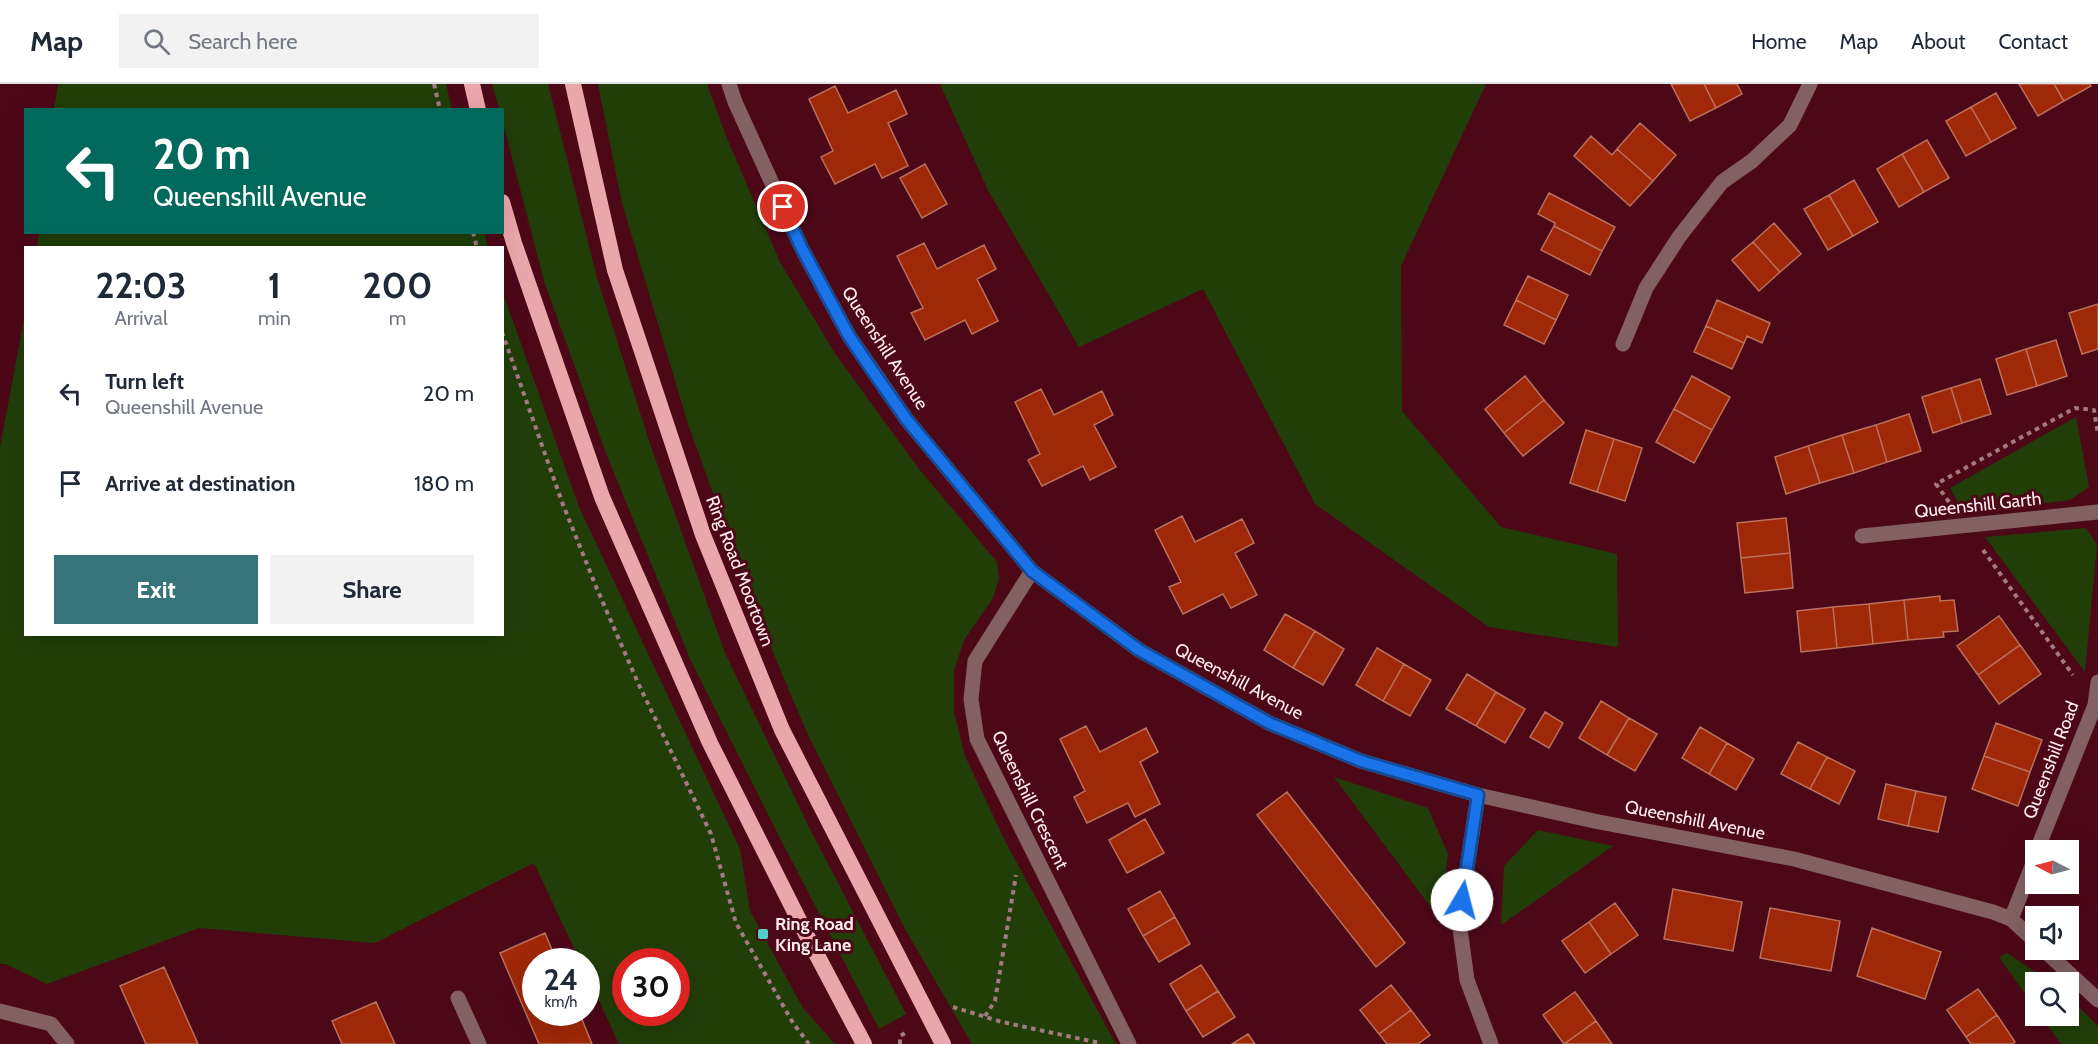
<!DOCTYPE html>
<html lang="en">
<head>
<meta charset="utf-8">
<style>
	:root { --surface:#fff; --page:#f2f2f3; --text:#1f2937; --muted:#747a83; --line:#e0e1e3; --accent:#36737a }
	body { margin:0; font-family:Cabin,sans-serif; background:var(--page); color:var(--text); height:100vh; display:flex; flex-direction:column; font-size:22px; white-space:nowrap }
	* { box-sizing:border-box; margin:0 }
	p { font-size:20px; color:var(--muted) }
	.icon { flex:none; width:33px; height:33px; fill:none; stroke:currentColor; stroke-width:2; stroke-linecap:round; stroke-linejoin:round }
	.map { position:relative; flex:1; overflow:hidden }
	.details { position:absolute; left:24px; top:162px; width:480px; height:390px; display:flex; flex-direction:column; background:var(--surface); border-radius:0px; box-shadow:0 6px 24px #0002 }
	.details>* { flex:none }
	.banner { position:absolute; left:24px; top:24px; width:480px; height:126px; border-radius:0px; box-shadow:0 6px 24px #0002; background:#00695c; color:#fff; overflow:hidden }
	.needle { width:39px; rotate:276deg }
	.fabs { position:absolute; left:2025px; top:756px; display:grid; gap:12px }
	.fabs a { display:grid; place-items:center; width:54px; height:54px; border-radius:0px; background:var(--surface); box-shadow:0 6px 24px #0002; font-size:30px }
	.speed { position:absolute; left:522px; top:864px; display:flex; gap:12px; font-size:30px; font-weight:700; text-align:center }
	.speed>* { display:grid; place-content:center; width:78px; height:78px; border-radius:50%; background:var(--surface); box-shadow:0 6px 24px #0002; line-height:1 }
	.speed small { font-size:15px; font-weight:400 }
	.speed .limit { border:9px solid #d22; background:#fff; color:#111 }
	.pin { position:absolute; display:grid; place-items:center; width:51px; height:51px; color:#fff; margin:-26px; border:3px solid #fff; border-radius:50%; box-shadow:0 2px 6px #0007 }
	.me { position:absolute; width:66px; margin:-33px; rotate:8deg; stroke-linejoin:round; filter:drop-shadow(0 0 4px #0008) }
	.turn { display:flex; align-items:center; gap:21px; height:126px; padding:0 30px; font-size:27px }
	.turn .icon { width:78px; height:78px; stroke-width:2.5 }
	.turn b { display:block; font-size:42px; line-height:51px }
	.eta { display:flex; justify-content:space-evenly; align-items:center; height:102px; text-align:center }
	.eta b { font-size:36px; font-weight:700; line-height:42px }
	.primary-button { display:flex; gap:12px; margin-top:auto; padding:12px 30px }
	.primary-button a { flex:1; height:69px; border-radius:0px; background:var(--accent); color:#fff; font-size:24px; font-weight:700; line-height:69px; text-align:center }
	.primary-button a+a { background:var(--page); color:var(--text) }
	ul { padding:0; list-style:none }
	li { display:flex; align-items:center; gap:18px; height:90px; padding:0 30px }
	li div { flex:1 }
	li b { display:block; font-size:22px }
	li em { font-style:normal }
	header { display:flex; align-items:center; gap:36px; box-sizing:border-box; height:84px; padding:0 30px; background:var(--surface); border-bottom:2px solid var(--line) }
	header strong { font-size:28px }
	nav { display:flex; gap:33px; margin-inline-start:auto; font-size:21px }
	.search { width:420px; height:54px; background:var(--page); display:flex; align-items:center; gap:15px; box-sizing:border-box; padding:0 21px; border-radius:0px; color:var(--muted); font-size:22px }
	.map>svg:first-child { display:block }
</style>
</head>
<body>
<header>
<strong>Map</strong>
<div class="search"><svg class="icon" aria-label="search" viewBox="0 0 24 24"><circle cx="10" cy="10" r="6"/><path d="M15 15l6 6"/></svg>Search here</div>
<nav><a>Home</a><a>Map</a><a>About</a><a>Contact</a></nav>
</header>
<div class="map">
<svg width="2098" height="960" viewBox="0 0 2098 960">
	<rect width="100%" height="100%" fill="#4d0818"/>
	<path fill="#213e09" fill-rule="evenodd" d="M58,0H446L452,25H54Z
		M492,0H548L597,194L651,363L725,569L810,745L906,930L879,945L780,754L691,577L606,369L544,197L503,39L502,26L499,25Z
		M598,0H707L726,52L780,178L836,271L919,385L997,478L999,495L993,514L964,556L954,587V628L965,672L1006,759L1116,960H972L904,843L808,651L758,533L688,340L622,119Z
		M940,0H1486L1401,182L1402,327L1501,443L1617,470L1618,563L1489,543L1315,420L1203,205L1079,263L988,106Z
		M39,149L484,148L488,163H37Z
		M503,209L579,423L740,765L750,827L803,924L835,960H619L587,891L586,878L580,877L534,779L375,859L199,844L47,900L5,880H0V363L25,230L26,550H502ZM626,878H676V928H626Z
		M2076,333L2089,403L2070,416L1964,429L1950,404Z
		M2086,444L2097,461L2085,588L1985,453Z
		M1334,693L1428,724L1448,770L1442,826L1435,829Z
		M1538,746L1613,762L1501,841L1504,782Z
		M2007,869L2050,898H2036L2035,924L1999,873Z
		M2069,913L2098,942V960H2061L2041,932H2068Z"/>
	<path fill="#9e2807" stroke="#ba705d" stroke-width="1.5" d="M1671,0H1704L1716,24L1690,37Z
		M1704,0H1737L1742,10L1716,24Z
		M2019,0H2054L2064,17L2038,32Z
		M2054,0H2090L2091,2L2064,17Z
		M835,2L848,29L896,6L907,30L888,39L908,82L882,94L875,80L835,100L821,73L833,67L809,15Z
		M1996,9L2016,44L1991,58L1971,23Z
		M1971,23L1991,58L1966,72L1946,37Z
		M1640,39L1676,71L1653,97L1617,65Z
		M1591,52L1612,71L1617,65L1653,97L1630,122L1574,72Z
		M1927,56L1949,94L1924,108L1902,70Z
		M1902,70L1924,108L1899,123L1877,85Z
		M925,80L947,120L922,134L900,94Z
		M1854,96L1878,138L1853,152L1829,111Z
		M1549,109L1615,143L1602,167L1554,142L1555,139L1538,130Z
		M1829,111L1853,152L1828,166L1804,125Z
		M1774,139L1801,170L1780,188L1753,158Z
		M1554,142L1602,167L1590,191L1541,166Z
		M1753,158L1780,188L1759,207L1732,176Z
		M924,159L937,185L984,161L996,185L977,195L998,237L972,250L965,236L925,256L911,229L923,224L897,172Z
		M1528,192L1568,211L1556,236L1516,216Z
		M1516,216L1556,236L1544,260L1504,241Z
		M1717,216L1770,239L1762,259L1747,252L1744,259L1706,242Z
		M2098,220V265L2082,270L2069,229Z
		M1706,242L1744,259L1732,285L1694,268Z
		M2056,256L2067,292L2037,302L2026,265Z
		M2026,265L2037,302L2007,311L1996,275Z
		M1525,292L1544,316L1504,349L1485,325Z
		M1692,292L1730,313L1712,346L1674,325Z
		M1980,295L1991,330L1962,339L1951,304Z
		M1951,304L1962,339L1933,349L1922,313Z
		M1041,305L1054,331L1102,307L1113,331L1094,341L1116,383L1090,396L1083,382L1042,402L1028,376L1040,370L1015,318Z
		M1544,316L1564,339L1523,372L1504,349Z
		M1674,325L1712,346L1694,379L1656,358Z
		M1909,330L1921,367L1887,378L1876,341Z
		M1876,341L1887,378L1854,389L1842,351Z
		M1586,346L1614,355L1597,408L1570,399Z
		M1842,351L1854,389L1820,399L1808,362Z
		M1614,355L1642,364L1625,417L1597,408Z
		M1808,362L1820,399L1786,410L1775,373Z
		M1182,432L1195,458L1242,435L1254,459L1235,469L1257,511L1231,524L1223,510L1183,530L1169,503L1181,498L1155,446Z
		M1786,434L1790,469L1741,474L1737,439Z
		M1790,469L1793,504L1745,509L1741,474Z
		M1940,512V517L1954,516L1958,547L1943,548L1944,553L1908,556L1904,516Z
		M1904,516L1908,556L1873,560L1869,520Z
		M1869,520L1873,560L1837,564L1833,523Z
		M1833,523L1837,564L1801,568L1797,527Z
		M1285,530L1315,547L1293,584L1264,566Z
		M1999,532L2020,561L1978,591L1957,562Z
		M1315,547L1344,565L1323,601L1293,584Z
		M2020,561L2041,590L1999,620L1978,591Z
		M1377,564L1404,580L1383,617L1356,601Z
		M1404,580L1431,596L1410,632L1383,617Z
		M1467,590L1496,608L1476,642L1446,625Z
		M1496,608L1525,625L1505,659L1476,642Z
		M1601,617L1629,634L1607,671L1579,654Z
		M1545,628L1563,639L1549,664L1530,653Z
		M1629,634L1657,650L1635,687L1607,671Z
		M1996,639L2042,656L2030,688L1984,672Z
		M1086,642L1100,668L1146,644L1158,668L1140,678L1160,720L1135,733L1128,719L1087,739L1074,713L1085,707L1060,655Z
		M1700,643L1727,659L1709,690L1682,674Z
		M1798,658L1827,673L1810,705L1781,690Z
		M1727,659L1754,675L1736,706L1709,690Z
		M1984,672L2030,688L2018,722L1972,705Z
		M1827,673L1855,687L1839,720L1810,705Z
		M1886,700L1916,707L1908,742L1878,735Z
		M1916,707L1946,713L1938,748L1908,742Z
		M1287,708L1405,859L1376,883L1257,731Z
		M1145,735L1164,769L1127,789L1109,756Z
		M1673,805L1742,818L1733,867L1664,855Z
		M1160,807L1175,833L1143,852L1128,825Z
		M1615,819L1638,851L1611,870L1589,838Z
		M1770,824L1840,837L1831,887L1760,874Z
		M1175,833L1190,860L1159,878L1143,852Z
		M1589,838L1611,870L1585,889L1562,857Z
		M1872,844L1941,868L1925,915L1857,892Z
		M545,849L557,878H536V928H579L592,960H539L500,869Z
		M1201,881L1218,907L1186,927L1170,900Z
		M164,883L198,960H146L120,902Z
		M1391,901L1411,926L1379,950L1360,926Z
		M1978,905L1997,931L1966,953L1947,926Z
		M1218,907L1235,933L1203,953L1186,927Z
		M1575,908L1596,937L1564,960L1543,931Z
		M376,918L395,960H342L332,937Z
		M1411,926L1430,951L1418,960H1387L1379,950Z
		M1997,931L2015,958L2012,960H1971L1966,953Z
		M1596,937L1612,960H1564Z
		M1248,950L1255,960H1232Z"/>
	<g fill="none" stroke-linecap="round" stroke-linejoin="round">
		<path stroke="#a57982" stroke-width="4" stroke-dasharray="4.5 4.5" stroke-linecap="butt" d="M434,0L440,26
			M473,148L477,164
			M502,248L562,418L597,505L639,601L711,750L736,839L793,939L809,960
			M1949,418L1936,400L2075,324L2094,326L2098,351
			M1983,466L2073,591
			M953,923L1002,938L1100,959
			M985,932L995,917L1016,791
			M900,960V952L907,948"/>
		<path stroke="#836163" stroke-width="15" d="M729,0L735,18L802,165L849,252L907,336L1032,487L1139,566L1269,639L1361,677L1478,711L1594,737L1794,775L1993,828L2011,835L2036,858
			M1623,260L1646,204L1679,153L1722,98L1752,77L1790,41L1810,0
			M1862,452L2098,428
			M1032,487L975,577L971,615L977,655L1129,960
			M1478,711L1459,837L1467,896L1491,960
			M2037,766L2095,621L2098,598
			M2011,835L2036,772
			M2044,866L2098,916
			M458,914L479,960
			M0,927L51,940L67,960"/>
		<path stroke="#eba6ab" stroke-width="16" d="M472,0L478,26
			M573,0L615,186L703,451L782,646L943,960
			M502,118L514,159L602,413L710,659L809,856L864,960"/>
	</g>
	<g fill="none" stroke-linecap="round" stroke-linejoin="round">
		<g stroke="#114b97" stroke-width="15">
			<path id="route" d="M783,123L802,165L849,252L872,286L907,336L1032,487L1139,566L1269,639L1361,677L1478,711L1462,816"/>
		</g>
		<use href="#route" stroke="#1a73e8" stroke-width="10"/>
	</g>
	<rect fill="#52cdcc" stroke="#4d0818" stroke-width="2" x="757" y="844" width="12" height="12" rx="3"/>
	<g text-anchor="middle" stroke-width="6" stroke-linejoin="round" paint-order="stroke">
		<g font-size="18" fill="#ffeced" stroke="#4d0818">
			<text transform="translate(885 264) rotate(57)" y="6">Queenshill Avenue</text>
			<text transform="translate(1978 421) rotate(-6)" y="6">Queenshill Garth</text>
			<text transform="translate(740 487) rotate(69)" y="6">Ring Road Moortown</text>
			<text transform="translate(1239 597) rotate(28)" y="6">Queenshill Avenue</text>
			<text transform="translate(2051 676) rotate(-69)" y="6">Queenshill Road</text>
			<text transform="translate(1030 716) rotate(64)" y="6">Queenshill Crescent</text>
			<text transform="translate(1695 736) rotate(11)" y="6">Queenshill Avenue</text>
		</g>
		<g font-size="18" font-weight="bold" fill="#ffeced" stroke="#4d0818" text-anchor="start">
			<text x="775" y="846">Ring Road<tspan x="775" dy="21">King Lane</tspan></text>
		</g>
	</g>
</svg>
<div class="fabs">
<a><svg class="needle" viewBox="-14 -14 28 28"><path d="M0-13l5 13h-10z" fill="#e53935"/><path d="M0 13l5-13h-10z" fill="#747a83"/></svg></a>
<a><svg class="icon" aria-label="sound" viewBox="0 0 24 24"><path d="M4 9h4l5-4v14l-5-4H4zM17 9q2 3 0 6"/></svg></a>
<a><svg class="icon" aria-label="search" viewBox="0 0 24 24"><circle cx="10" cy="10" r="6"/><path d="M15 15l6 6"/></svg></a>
</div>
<div class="speed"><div>24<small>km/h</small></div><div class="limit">30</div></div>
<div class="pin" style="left:783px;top:123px;background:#d93025"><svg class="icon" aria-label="arrive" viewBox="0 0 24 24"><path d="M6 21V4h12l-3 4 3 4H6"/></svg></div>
<svg class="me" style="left:1462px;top:816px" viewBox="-20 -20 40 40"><circle r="19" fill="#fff"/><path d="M0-13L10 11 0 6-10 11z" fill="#1a73e8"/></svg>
<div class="banner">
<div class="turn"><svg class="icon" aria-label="left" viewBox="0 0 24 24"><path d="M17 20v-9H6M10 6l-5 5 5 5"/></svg><div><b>20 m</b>Queenshill Avenue</div></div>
</div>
<section class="details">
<div class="eta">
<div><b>22:03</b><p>Arrival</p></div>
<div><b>1</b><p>min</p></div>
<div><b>200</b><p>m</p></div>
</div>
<ul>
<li><svg class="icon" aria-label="left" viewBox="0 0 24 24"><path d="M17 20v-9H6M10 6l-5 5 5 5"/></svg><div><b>Turn left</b><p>Queenshill Avenue</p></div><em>20 m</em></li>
<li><svg class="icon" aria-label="arrive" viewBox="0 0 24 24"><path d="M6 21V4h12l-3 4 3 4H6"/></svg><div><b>Arrive at destination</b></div><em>180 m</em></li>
</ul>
<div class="primary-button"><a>Exit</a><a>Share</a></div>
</section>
</div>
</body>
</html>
